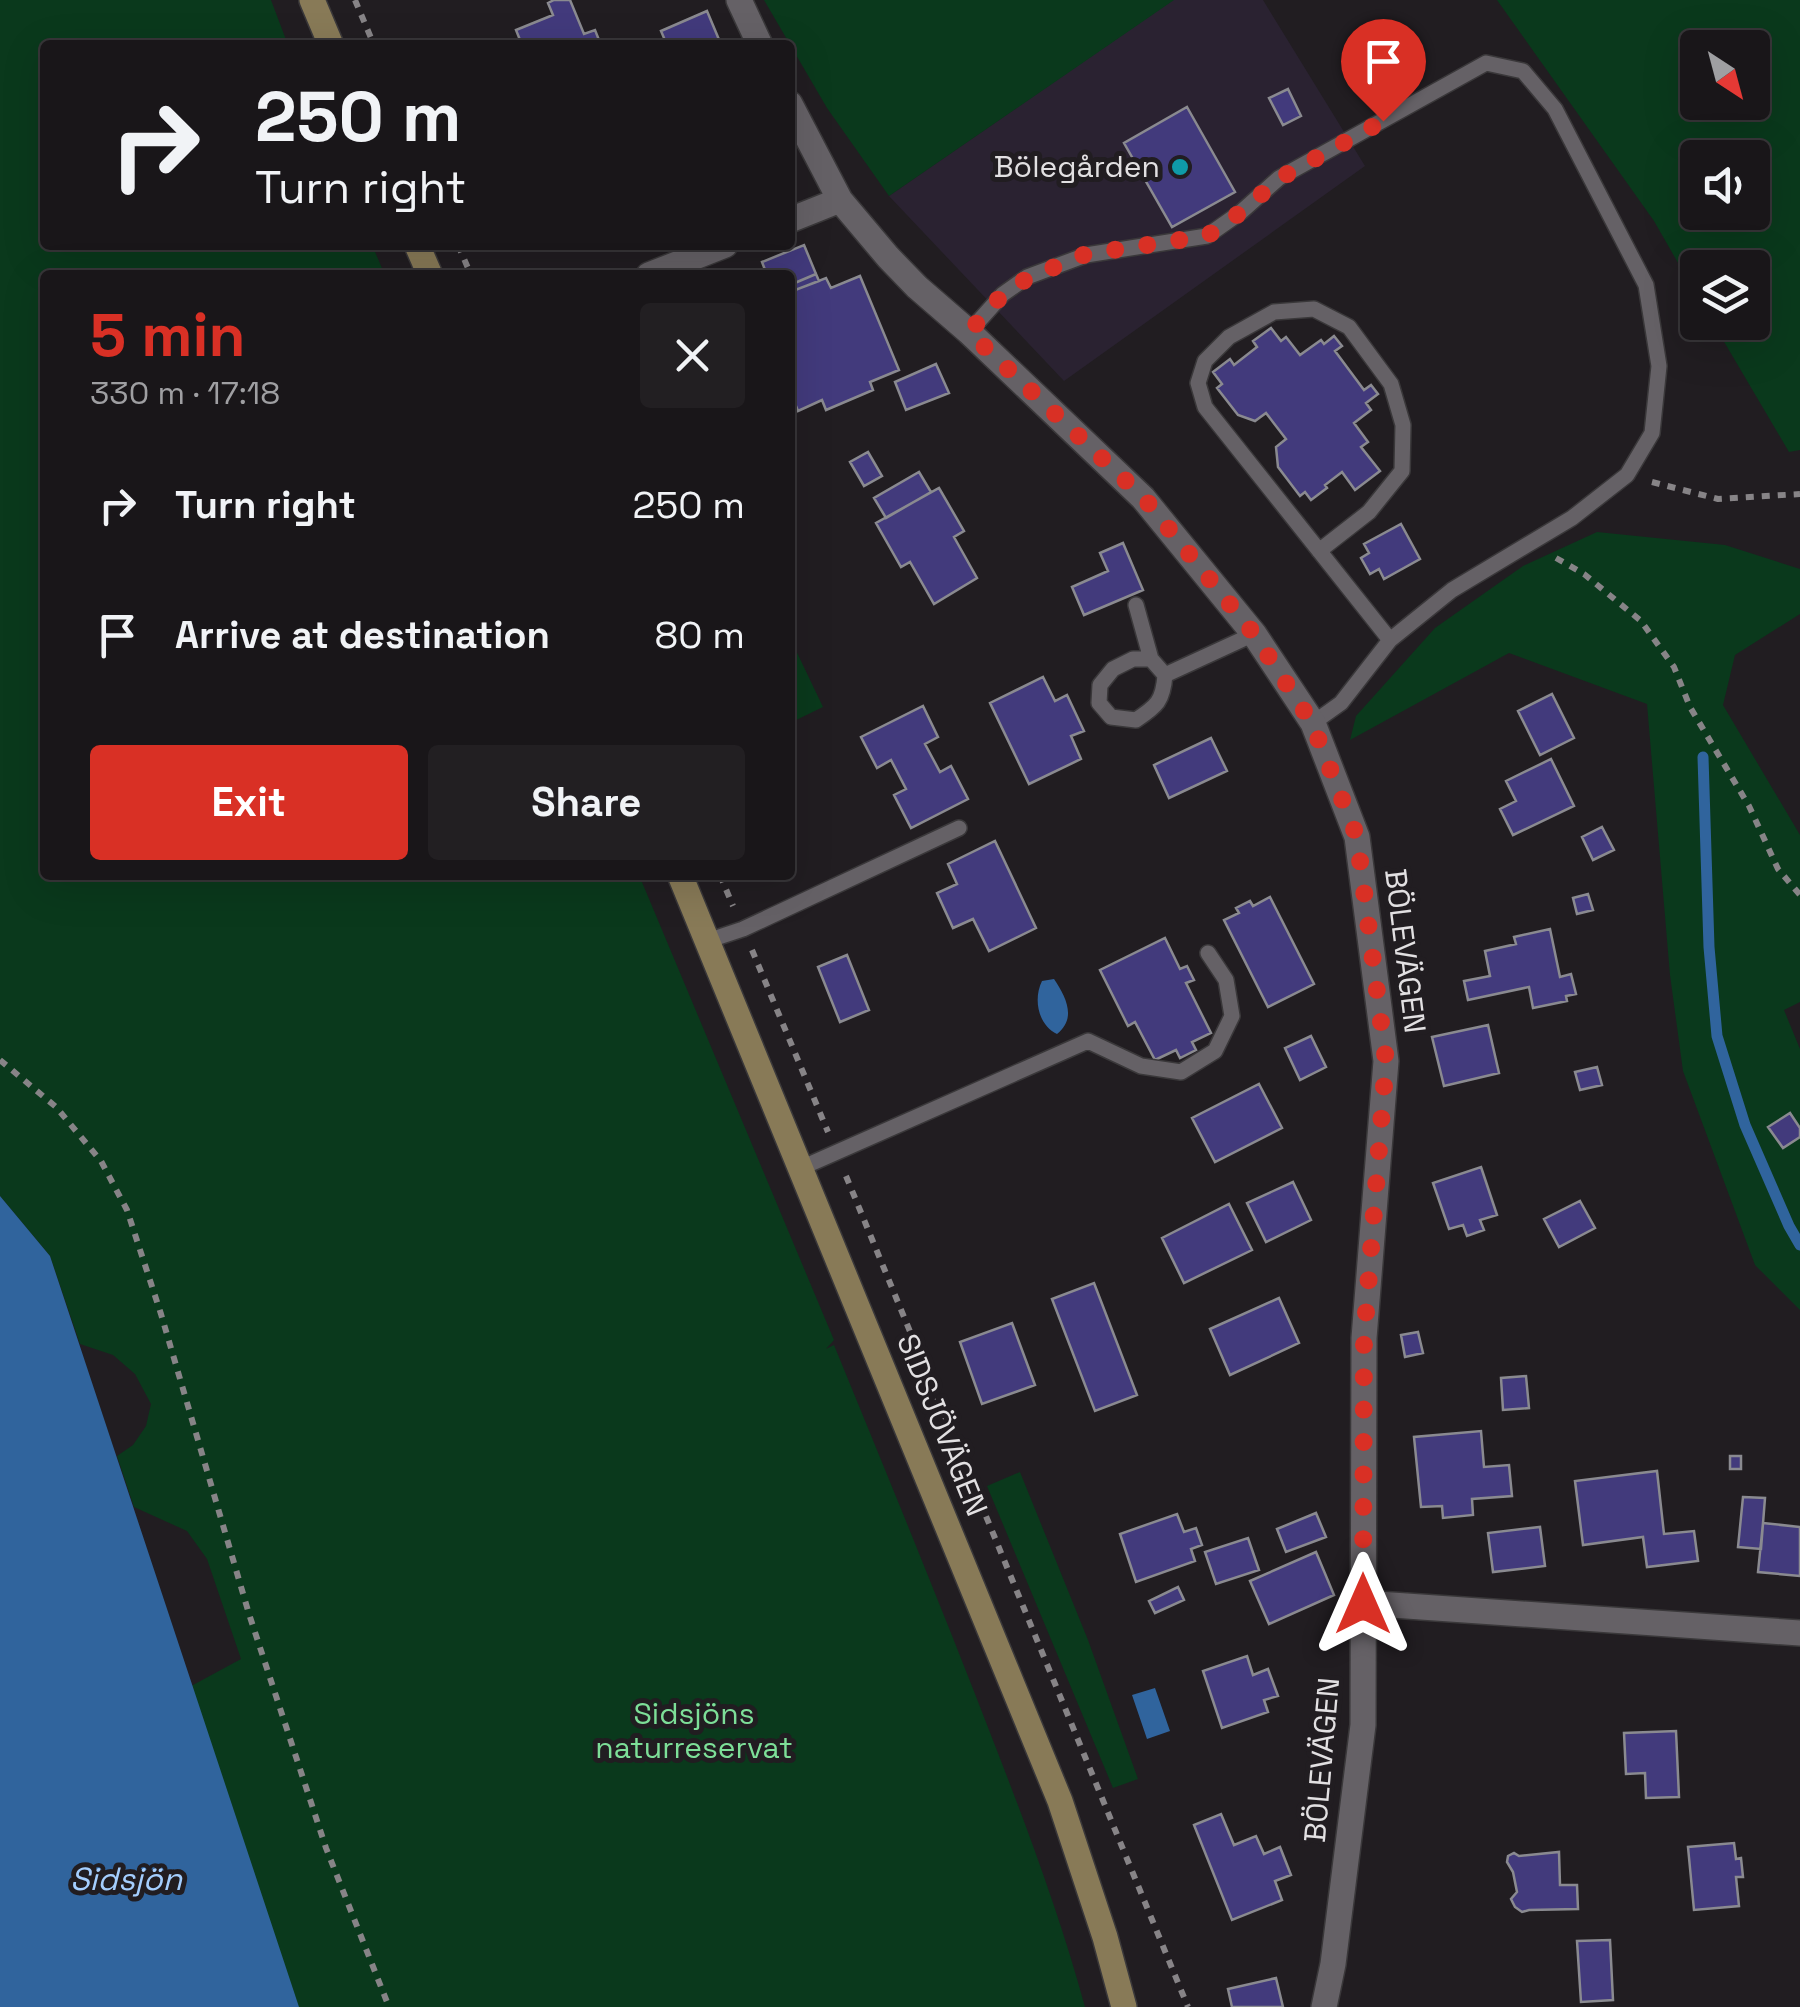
<!DOCTYPE html>
<html lang="en">
<head>
<meta charset="utf-8">
<style>
	:root { --surface:#191619; --page:#221f22; --text:#f1f3f6; --muted:#9f9fa2; --line:#373538; --accent:#d93025 }
	body { margin:0; font-family:"Space Grotesk",sans-serif; background:var(--page); color:var(--text); height:100vh; display:flex; flex-direction:column; font-size:38px; white-space:nowrap }
	* { box-sizing:border-box; margin:0 }
	p { font-size:32px; color:var(--muted) }
	.icon { flex:none; width:55px; height:55px; fill:none; stroke:currentColor; stroke-width:2; stroke-linecap:round; stroke-linejoin:round }
	.map { position:relative; flex:1; overflow:hidden }
	.drawer { position:absolute; left:40px; top:270px; width:755px; height:610px; display:flex; flex-direction:column; background:var(--surface); border-radius:10px; box-shadow:0 10px 40px #0002,0 0 0 2px var(--line) }
	.drawer>* { flex:none }
	.hud { position:absolute; left:40px; top:40px; width:755px; height:210px; border-radius:10px; box-shadow:0 10px 40px #0002,0 0 0 2px var(--line); background:#191619; color:var(--text); overflow:hidden }
	.needle { width:65px; rotate:144deg }
	.fabs { position:absolute; left:1680px; top:30px; display:grid; gap:20px }
	.fabs a { display:grid; place-items:center; width:90px; height:90px; border-radius:10px; background:var(--surface); box-shadow:0 10px 40px #0002,0 0 0 2px var(--line); font-size:50px }
	.pin { position:absolute; display:grid; place-items:center; width:85px; height:85px; color:#fff; margin:-102px -42px; border-radius:50% 50% 50% 0; rotate:-45deg; box-shadow:0 0 10px #0007 }
	.pin .icon { rotate:45deg }
	.me { position:absolute; width:110px; margin:-55px; rotate:0deg; stroke-linejoin:round; filter:drop-shadow(0 0 8px #0008) }
	.turn { display:flex; align-items:center; gap:35px; height:210px; padding:0 50px; font-size:45px }
	.turn .icon { width:130px; height:130px; stroke-width:2.5 }
	.turn b { display:block; font-size:70px; line-height:85px }
	.round { display:grid; place-items:center; flex:none; width:105px; height:105px; border-radius:10px; background:var(--page) }
	.overview { display:flex; align-items:center; justify-content:space-between; height:170px; padding:0 50px }
	h1 { font-size:60px; font-weight:700; line-height:75px; color:var(--accent) }
	.primary-button { display:flex; gap:20px; margin-top:auto; padding:20px 50px }
	.primary-button a { flex:1; height:115px; border-radius:10px; background:var(--accent); color:#fff; font-size:40px; font-weight:700; line-height:115px; text-align:center }
	.primary-button a+a { background:var(--page); color:var(--text) }
	ul { padding:0; list-style:none }
	li { display:flex; align-items:center; gap:30px; height:130px; padding:0 50px }
	li div { flex:1 }
	li b { display:block; font-size:38px }
	li em { font-style:normal }
	.map>svg:first-child { display:block }
</style>
</head>
<body>
<div class="map">
<svg width="1800" height="2007" viewBox="0 0 1800 2007">
	<rect width="100%" height="100%" fill="#211d21"/>
	<path fill="#2a2231" d="M1173,0H1263L1365,166L1064,381L889,196Z"/>
	<path fill="#0a391c" fill-rule="evenodd" d="M0,0H271L288,45H45V245H372L385,275H45V875H639L834,1340L826,1349L834,1345C889,1479 944,1613 996,1748C1029,1833 1061,1919 1085,2007H0V1233L169,1698L241,1659L207,1559L187,1531L134,1507L117,1456L133,1445L146,1426L151,1404L135,1374L113,1355L80,1344L50,1256L0,1196Z
		M764,0H1174L889,196L827,108Z
		M1497,0H1800V450L1789,452L1713,323L1752,322V268H1698L1697,296L1654,221ZM1698,48H1752V102H1698ZM1698,158H1752V212H1698Z
		M1597,532L1725,545L1800,569V614L1735,655L1723,705L1800,835V1002L1784,1010L1800,1049V1310L1755,1265L1683,1071L1670,975L1647,704L1509,653L1350,740L1356,716L1435,628L1523,566Z
		M790,638L823,707L790,723Z
		M1020,1472L1088,1640L1138,1779L1113,1788L987,1486Z"/>
	<path fill="#30649d" d="M1054,979C1066,997 1077,1018 1057,1034C1038,1025 1033,999 1042,981Z
		M0,1196L50,1256L299,2007H0Z
		M1155,1688L1170,1731L1147,1739L1132,1695Z"/>
	<g fill="none" stroke-linecap="round" stroke-linejoin="round">
		<path stroke="#30649d" stroke-width="11" d="M1703,757L1709,947L1717,1036L1745,1125L1789,1226L1800,1245"/>
	</g>
	<path fill="#423a7c" stroke="#8a8a90" stroke-width="2.5" d="M554,0H570L584,34L595,30L601,45H522L516,30L553,15L548,3Z
		M707,11L720,42L714,45H667L661,31Z
		M1288,89L1301,116L1283,125L1269,98Z
		M1187,107L1235,192L1172,227L1124,143Z
		M804,245L816,274L790,285V275H767L762,262Z
		M816,274L819,281L790,292V285Z
		M860,276L899,370L870,382L873,390L826,410L822,400L798,411L790,391V292L826,278L831,288Z
		M1271,328L1281,341L1286,337L1300,355L1321,340L1324,344L1334,336L1342,346L1335,351L1364,390L1371,385L1378,394L1366,403L1371,410L1354,423L1368,442L1361,447L1380,471L1355,490L1342,472L1325,485L1327,488L1311,500L1305,492L1300,496L1278,467L1276,447L1286,439L1266,413L1255,421L1238,415L1217,388L1222,384L1213,372L1230,359L1234,365L1257,347L1253,341Z
		M936,364L949,393L906,410L895,382Z
		M868,452L882,476L864,486L850,462Z
		M919,472L931,492L886,518L874,498Z
		M939,488L964,531L954,537L977,578L934,604L910,562L901,567L876,523Z
		M1401,524L1420,559L1384,579L1379,569L1370,574L1361,558L1369,553L1364,544Z
		M1123,543L1143,590L1084,615L1072,587L1108,571L1100,553Z
		M1043,677L1055,701L1067,695L1084,731L1071,736L1081,759L1029,784L990,703Z
		M1552,694L1574,738L1540,755L1518,711Z
		M923,706L938,737L925,744L940,772L951,766L968,799L911,828L894,795L906,789L891,760L877,768L861,737Z
		M1211,738L1227,771L1169,798L1154,765Z
		M1551,759L1574,806L1513,835L1500,809L1516,801L1506,781Z
		M1602,827L1614,850L1593,860L1582,837Z
		M995,841L1036,928L989,951L973,919L953,928L937,893L957,884L948,864Z
		M1588,894L1593,910L1577,914L1573,898Z
		M1270,897L1314,984L1268,1007L1224,920L1239,913L1236,908L1250,901L1253,906Z
		M1550,929L1560,977L1571,974L1576,994L1566,996L1567,1001L1533,1008L1529,987L1468,1000L1464,981L1490,976L1485,951L1516,944L1514,937Z
		M1165,938L1180,969L1187,966L1194,980L1186,983L1211,1033L1192,1042L1196,1050L1180,1058L1176,1050L1155,1060L1135,1022L1128,1026L1100,970Z
		M847,955L869,1010L840,1022L818,967Z
		M1488,1025L1499,1073L1444,1086L1432,1037Z
		M1311,1036L1326,1067L1300,1080L1285,1048Z
		M1597,1067L1602,1085L1580,1090L1575,1072Z
		M1259,1084L1282,1128L1215,1162L1192,1118Z
		M1790,1113L1800,1128V1137L1783,1148L1768,1127Z
		M1481,1167L1497,1215L1480,1220L1484,1230L1467,1236L1463,1225L1449,1229L1433,1183Z
		M1293,1182L1311,1220L1266,1242L1247,1203Z
		M1580,1201L1595,1228L1559,1247L1544,1219Z
		M1229,1204L1252,1250L1184,1283L1162,1238Z
		M1094,1283L1137,1395L1095,1411L1052,1299Z
		M1279,1298L1299,1343L1230,1375L1210,1329Z
		M1012,1323L1035,1385L982,1404L960,1342Z
		M1418,1332L1423,1353L1405,1357L1401,1335Z
		M1526,1376L1529,1408L1503,1410L1501,1378Z
		M1481,1431L1484,1467L1509,1465L1512,1496L1472,1499L1473,1515L1443,1518L1442,1506L1421,1507L1414,1437Z
		M1730,1456H1741V1469H1730Z
		M1657,1471L1664,1534L1694,1531L1698,1561L1647,1567L1643,1537L1583,1545L1575,1481Z
		M1743,1497L1765,1498L1761,1549L1738,1547Z
		M1316,1513L1326,1537L1286,1552L1277,1529Z
		M1177,1514L1184,1532L1196,1528L1202,1545L1191,1549L1195,1561L1136,1582L1120,1534Z
		M1763,1523L1800,1527V1576L1758,1572Z
		M1540,1527L1545,1566L1493,1572L1488,1533Z
		M1248,1538L1259,1570L1216,1584L1205,1552Z
		M1316,1552L1334,1595L1269,1624L1250,1581Z
		M1178,1587L1184,1600L1155,1613L1149,1601Z
		M1247,1656L1253,1675L1268,1669L1278,1696L1264,1700L1268,1712L1222,1728L1203,1671Z
		M1676,1731L1679,1797L1646,1798L1645,1773L1626,1774L1624,1733Z
		M1221,1814L1234,1845L1256,1836L1264,1854L1280,1847L1291,1875L1275,1881L1282,1900L1232,1920L1194,1825Z
		M1734,1843L1736,1859L1741,1858L1743,1877H1736L1739,1906L1694,1910L1688,1847Z
		M1559,1852L1560,1885H1577L1578,1909L1529,1910L1522,1912L1515,1907L1511,1899L1517,1892L1513,1872L1507,1862L1508,1856L1514,1853L1519,1856Z
		M1610,1940L1613,2000L1581,2002L1577,1941Z
		M1276,1978L1283,2007H1232L1228,1989Z"/>
	<g fill="none" stroke-linecap="round" stroke-linejoin="round">
		<g stroke="#3a383a" stroke-width="18">
			<path id="service" d="M969,332L1003,294L1027,277L1086,255L1207,236L1241,212L1279,178L1486,63L1523,71L1555,109L1646,285L1659,366L1652,433L1627,475L1572,518L1452,590L1390,640L1341,703L1313,723
				M1319,551L1369,512L1402,471L1403,425L1391,384L1349,327L1314,309L1274,312L1229,337L1205,361L1198,383L1205,407L1390,640
				M1136,605L1151,659
				M1165,675C1163,701 1157,706 1136,720L1111,717L1099,703L1100,685L1113,669L1133,659H1151L1165,675L1254,634
				M707,941L743,929L959,828
				M801,1168L1088,1041L1141,1066L1181,1072L1215,1051L1232,1016L1226,980L1208,953"/>
		</g>
		<g stroke="#3a383a" stroke-width="28">
			<path id="minor" d="M739,0L760,45
				M790,104L840,200L888,257L917,287L969,332L1143,498L1254,634L1313,723L1357,837L1386,1061L1364,1338L1363,1725L1333,1964L1324,2007
				M790,220L840,200
				M649,275L725,245
				M1363,1603L1800,1633"/>
		</g>
		<g stroke="#3a383a" stroke-width="28">
			<path id="secondary" d="M312,0L331,45
				M417,245L430,275
				M680,875L1060,1801L1105,1937L1124,2007"/>
		</g>
		<path stroke="#878487" stroke-width="6" stroke-dasharray="8 8" stroke-linecap="butt" d="M355,0L374,45
			M458,245L471,275
			M1652,482L1718,499L1800,494
			M1556,558L1584,574L1641,621L1674,667L1690,707L1749,806L1778,869L1800,895
			M720,875L733,906
			M752,950L828,1132
			M0,1060L56,1107L101,1161L127,1210L161,1314L249,1614L326,1848L389,2007
			M846,1176L1188,2007"/>
		<use href="#service" stroke="#656166" stroke-width="15"/>
		<use href="#minor" stroke="#656166" stroke-width="25"/>
		<use href="#secondary" stroke="#887a57" stroke-width="25"/>
	</g>
	<g fill="none" stroke-linecap="round" stroke-linejoin="round">
		<path stroke="#d93025" stroke-width="18" stroke-dasharray="0 32.4" d="M1363,1604L1364,1338L1386,1061L1357,837L1312,723L1254,634L1144,498L969,332L1003,294L1028,278L1086,254L1207,236L1241,212L1280,178L1383,121"/>
	</g>
	<circle fill="#0f9aa8" stroke="#211d21" stroke-width="4" cx="1180" cy="167" r="10"/>
	<g text-anchor="middle" stroke-width="10" stroke-linejoin="round" paint-order="stroke">
		<g font-size="30" fill="#e2e0e2" stroke="#211d21" text-anchor="end">
			<text x="1160" y="177">Bölegården</text>
		</g>
		<g font-size="30" fill="#e2e0e2" stroke="#211d21">
			<text transform="translate(1405 951) rotate(83)" y="10">BÖLEVÄGEN</text>
			<text transform="translate(942 1425) rotate(68)" y="10">SIDSJÖVÄGEN</text>
			<text transform="translate(1322 1760) rotate(-85)" y="10">BÖLEVÄGEN</text>
		</g>
		<g font-size="30" fill="#7ddf98" stroke="#211d21">
			<text x="694" y="1724">Sidsjöns<tspan x="694" dy="34">naturreservat</tspan></text>
		</g>
		<g font-size="32" font-style="italic" fill="#a4cefe" stroke="#211d21">
			<text x="126" y="1890">Sidsjön</text>
		</g>
	</g>
</svg>
<div class="fabs">
<a><svg class="needle" viewBox="-14 -14 28 28"><path d="M0-13l5 13h-10z" fill="#e53935"/><path d="M0 13l5-13h-10z" fill="#9f9fa2"/></svg></a>
<a><svg class="icon" aria-label="sound" viewBox="0 0 24 24"><path d="M4 9h4l5-4v14l-5-4H4zM17 9q2 3 0 6"/></svg></a>
<a><svg class="icon" aria-label="layers" viewBox="0 0 24 24"><path d="M12 4l9 5-9 5-9-5zM3 14l9 5 9-5"/></svg></a>
</div>
<div class="pin" style="left:1383px;top:121px;background:#d93025"><svg class="icon" aria-label="arrive" viewBox="0 0 24 24"><path d="M6 21V4h12l-3 4 3 4H6"/></svg></div>
<svg class="me" style="left:1363px;top:1604px" viewBox="-20 -20 40 40"><path d="M0-17L14 15 0 8-14 15z" fill="#d93025" stroke="#fff" stroke-width="4"/></svg>
<div class="hud">
<div class="turn"><svg class="icon" aria-label="right" viewBox="0 0 24 24"><path d="M7 20v-9h11M14 6l5 5-5 5"/></svg><div><b>250 m</b>Turn right</div></div>
</div>
<section class="drawer">
<div class="overview"><div><h1>5 min</h1><p>330 m · 17:18</p></div><a class="round"><svg class="icon" aria-label="close" viewBox="0 0 24 24"><path d="M6 6l12 12M18 6L6 18"/></svg></a></div>
<ul>
<li><svg class="icon" aria-label="right" viewBox="0 0 24 24"><path d="M7 20v-9h11M14 6l5 5-5 5"/></svg><div><b>Turn right</b></div><em>250 m</em></li>
<li><svg class="icon" aria-label="arrive" viewBox="0 0 24 24"><path d="M6 21V4h12l-3 4 3 4H6"/></svg><div><b>Arrive at destination</b></div><em>80 m</em></li>
</ul>
<div class="primary-button"><a>Exit</a><a>Share</a></div>
</section>
</div>
</body>
</html>
